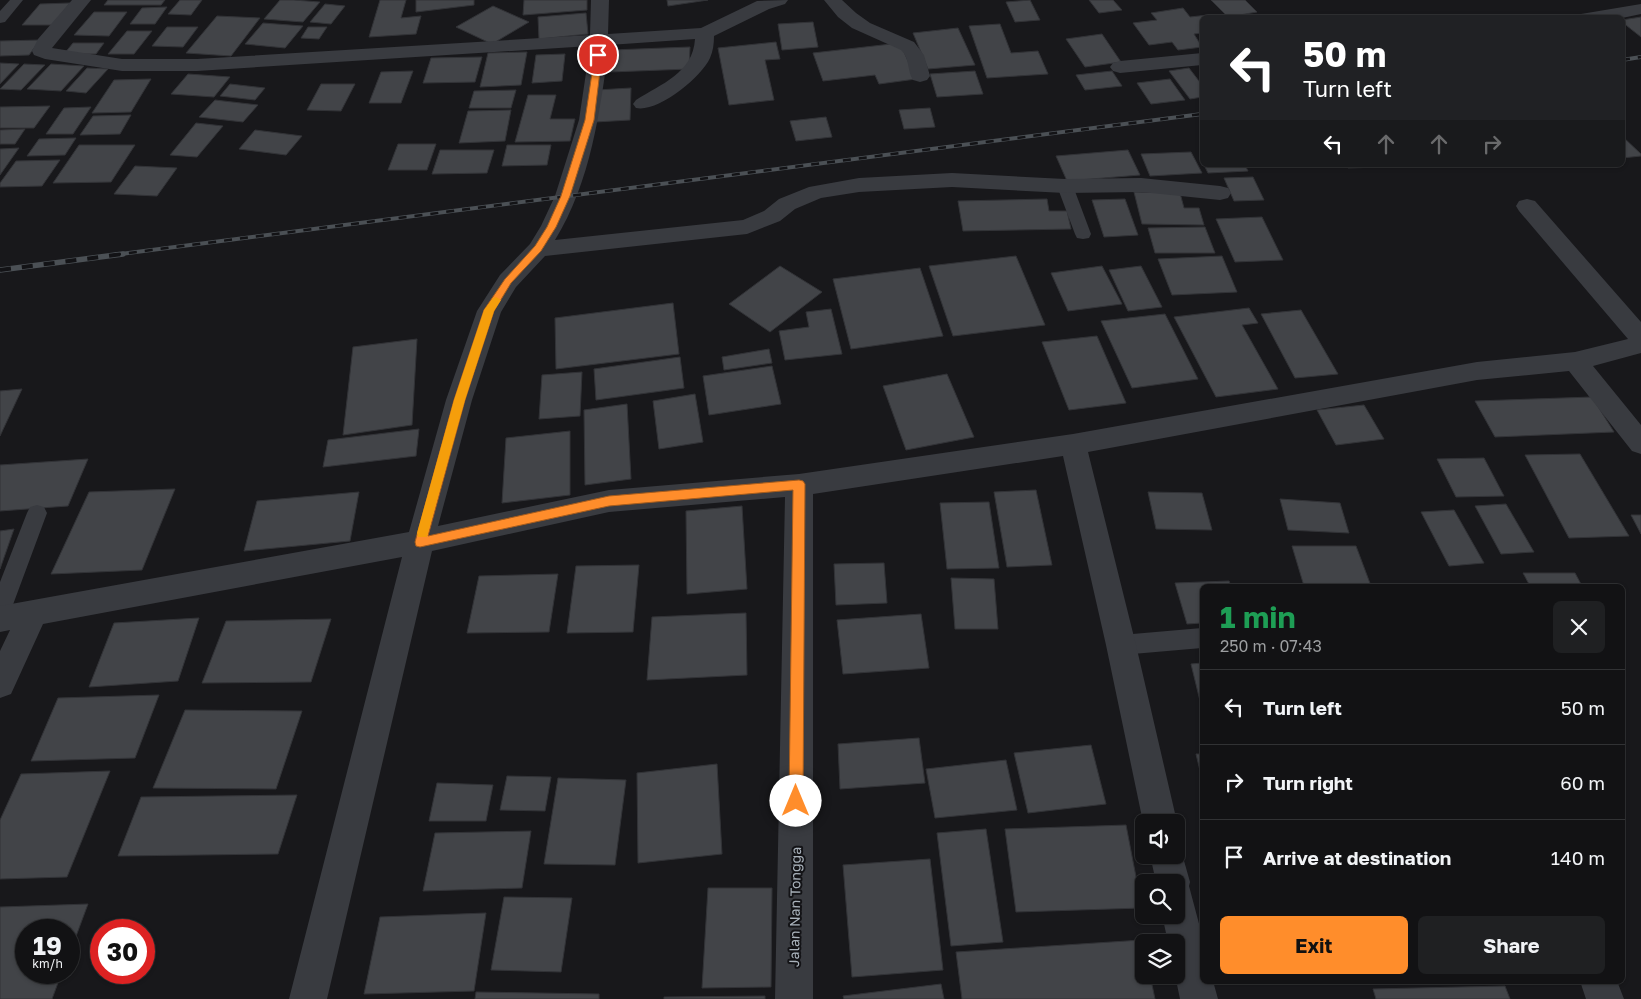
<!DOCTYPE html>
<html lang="en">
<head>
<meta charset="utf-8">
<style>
	:root { --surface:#121214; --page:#1f2022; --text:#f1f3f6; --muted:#9c9ea0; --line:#313234; --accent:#ff8d2b }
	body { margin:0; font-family:"Golos Text",sans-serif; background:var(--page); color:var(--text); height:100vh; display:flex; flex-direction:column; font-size:19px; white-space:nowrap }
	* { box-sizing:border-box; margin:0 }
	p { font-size:16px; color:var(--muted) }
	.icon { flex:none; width:28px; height:28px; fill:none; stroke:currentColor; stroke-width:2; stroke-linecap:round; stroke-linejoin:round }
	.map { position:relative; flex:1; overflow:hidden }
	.panel { position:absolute; left:1200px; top:584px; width:425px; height:400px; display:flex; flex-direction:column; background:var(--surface); border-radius:8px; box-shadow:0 1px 4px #0004,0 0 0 1px var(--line) }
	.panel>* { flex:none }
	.hud { position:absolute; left:1200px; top:15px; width:425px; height:152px; border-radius:8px; box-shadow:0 1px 4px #0004,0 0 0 1px var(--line); background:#202124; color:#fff; overflow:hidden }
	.buttons { position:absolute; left:1135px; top:814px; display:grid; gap:10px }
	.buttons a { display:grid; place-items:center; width:50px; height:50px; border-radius:8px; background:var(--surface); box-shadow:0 1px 4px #0004,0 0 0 1px var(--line); font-size:25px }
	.speed { position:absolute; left:15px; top:919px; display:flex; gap:10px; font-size:25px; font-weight:700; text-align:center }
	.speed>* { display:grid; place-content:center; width:65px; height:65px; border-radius:50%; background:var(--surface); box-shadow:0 1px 4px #0004,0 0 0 1px var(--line); line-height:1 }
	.speed small { font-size:12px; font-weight:400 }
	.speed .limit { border:8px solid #d22; background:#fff; color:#111 }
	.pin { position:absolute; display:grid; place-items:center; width:42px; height:42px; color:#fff; margin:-21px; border:2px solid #fff; border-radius:50%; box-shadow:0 1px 5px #0007 }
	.me { position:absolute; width:55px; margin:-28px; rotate:0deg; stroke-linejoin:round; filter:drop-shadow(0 0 4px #0008) }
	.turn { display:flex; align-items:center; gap:18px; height:105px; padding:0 20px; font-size:22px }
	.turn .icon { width:65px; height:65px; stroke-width:2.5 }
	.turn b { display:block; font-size:35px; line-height:42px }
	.lanes { display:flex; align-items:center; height:48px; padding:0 20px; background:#0003; justify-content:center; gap:25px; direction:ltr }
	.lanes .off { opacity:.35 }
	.round { display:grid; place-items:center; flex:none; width:52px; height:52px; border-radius:8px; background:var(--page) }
	.summary { display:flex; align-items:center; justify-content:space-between; height:85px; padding:0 20px }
	h1 { font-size:30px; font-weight:700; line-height:38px; color:#1e9e55 }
	.action { display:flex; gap:10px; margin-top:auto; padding:10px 20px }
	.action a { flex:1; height:58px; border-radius:8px; background:var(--accent); color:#111; font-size:20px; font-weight:700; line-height:58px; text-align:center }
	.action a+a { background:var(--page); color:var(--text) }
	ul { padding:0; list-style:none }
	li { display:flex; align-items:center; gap:15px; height:75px; padding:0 20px; border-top:1px solid var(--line) }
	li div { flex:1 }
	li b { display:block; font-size:19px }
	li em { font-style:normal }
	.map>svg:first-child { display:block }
</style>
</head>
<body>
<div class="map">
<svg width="1641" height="999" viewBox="0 0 1641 999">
	<rect width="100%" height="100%" fill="#18181b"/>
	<path fill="#424448" stroke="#323337" d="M108,0H165L161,5H104Z
		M180,0H202L191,15L168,14Z
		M280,0H294L320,2L303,22L264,19Z
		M380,0H406L401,18L421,16L416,34L369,37Z
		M416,0H474V5L416,12Z
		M524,0H587V10L523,15Z
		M667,0H708L668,6Z
		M1030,0L1040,20L1015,22L1006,2Z
		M1089,0H1113L1122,10L1099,13Z
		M1211,0H1245L1257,12L1228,17Z
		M70,3L53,25H22L40,4Z
		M325,4L345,6L331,24L310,22Z
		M493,6L529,22L492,44L456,27Z
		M167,7L155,24H130L142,8Z
		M1183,8L1190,17L1208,15L1211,18H1202V33L1194,34L1202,47L1178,50L1172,42L1149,45L1133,23L1157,20L1151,13Z
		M94,12H127L109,36L74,35Z
		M586,13L588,34L539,39L538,17Z
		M217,16L260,18L231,56L186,53Z
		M1641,17V37L1622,22V20Z
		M813,22L818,47L782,50L778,24Z
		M263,23L303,26L285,48L245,44Z
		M1000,24L1011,53L1038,51L1048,74L987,78L969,26Z
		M167,27H198L183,47L152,46Z
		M308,27H327L319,39L301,38Z
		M958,28L975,65L928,69L913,33Z
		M127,31H152L134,54H108Z
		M1102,34L1121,62L1085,67L1066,39Z
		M40,40L29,55L0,56V41Z
		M776,42L780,59L765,60L774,100L729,105L718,48Z
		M73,43H104L96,54H64Z
		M900,43L916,79L879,84L875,75L823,81L813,53Z
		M690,47L689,69L610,72L612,50Z
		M527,52L521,85L480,87L488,53Z
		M565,54L562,81L532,83L536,55Z
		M482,57L475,82L423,83L431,58Z
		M0,63L19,64L0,84Z
		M24,64L45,65L21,90L0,89Z
		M51,64L84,66L61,91L27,89Z
		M87,68L108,69L86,93L66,91Z
		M1189,68L1202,85V97L1190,99L1169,71Z
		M413,71L401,103H369L381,72Z
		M975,71L983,94L937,97L930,74Z
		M1112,71L1122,86L1085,90L1076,75Z
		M188,74L230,77L214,97L171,94Z
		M151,79L131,112L92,113L114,80Z
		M1170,79L1185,100L1151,104L1137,83Z
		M230,84L265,88L255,100L220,96Z
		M321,84H355L341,111L307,110Z
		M631,88L630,120L595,122L597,90Z
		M516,90L511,108H469L474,91Z
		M528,95H556L550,119H575L570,141L515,142Z
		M215,100L258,105L243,122L199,117Z
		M50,106L34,128H0V107Z
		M91,107L73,134H46L64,108Z
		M930,108L935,127L904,129L899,110Z
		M511,110L505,141L459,143L468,111Z
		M131,115L120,134L80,135L93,116Z
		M826,117L832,137L796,141L790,121Z
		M196,123L223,126L197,157L170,155Z
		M25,129L15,144H0V130Z
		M255,130L302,136L286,155L239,149Z
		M1622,136L1641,154V156L1622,158Z
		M76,138L65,155L27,156L39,139Z
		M398,144H436L427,170H388Z
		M79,145H135L111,182L53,183Z
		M507,145H551L547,165L502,166Z
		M19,148L0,175V149Z
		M440,150H494L487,173L432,174Z
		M1128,150L1140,175L1067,181L1056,156Z
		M1191,152L1202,173L1150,176L1141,154Z
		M60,160L42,186L0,187V183L16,161Z
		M1204,165H1245L1248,171L1208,173Z
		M1345,165H1380L1381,167L1348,168Z
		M135,166L177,168L157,196L114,194Z
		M1253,177L1264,200L1234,201L1224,178Z
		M1134,192L1180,193L1184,208H1199L1204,225L1142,224Z
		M1047,199L1049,211H1067L1071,229L963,231L958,201Z
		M1125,199L1138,235L1104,237L1092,200Z
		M1262,217L1283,260L1235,262L1216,219Z
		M1205,227L1215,253H1155L1148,228Z
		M1016,256L1045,325L953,336L929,266Z
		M1222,256L1237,292L1172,295L1158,259Z
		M780,266L822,292L770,332L729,304Z
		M1102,266L1122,304L1068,311L1051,273Z
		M1141,266L1162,307L1128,311L1109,270Z
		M920,268L943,336L851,349L833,279Z
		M673,303L679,354L556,369L555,318Z
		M1249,308L1258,323L1242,325L1278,389L1216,397L1174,317Z
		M831,309L842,354L785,360L779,331L809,327L806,312Z
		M1301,310L1338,374L1295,378L1261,314Z
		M1165,314L1198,379L1132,388L1101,321Z
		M1097,336L1126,403L1069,410L1042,342Z
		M417,339L412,425L343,435L353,347Z
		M769,349L772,363L724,370L722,357Z
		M680,357L684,388L596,400L594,369Z
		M772,366L781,404L709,415L703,376Z
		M582,372L580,416L539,419L542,375Z
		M947,374L974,437L906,450L883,386Z
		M22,389L0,436V391Z
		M695,394L703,442L659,449L653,401Z
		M1592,397L1614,432L1495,437L1475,401Z
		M627,404L631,479L585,485L584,410Z
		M1364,405L1384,439L1336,445L1317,410Z
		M419,429L416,456L323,467L328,440Z
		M570,431V495L502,503L506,438Z
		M1580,454L1629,536L1569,538L1525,455Z
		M1484,458L1504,496L1456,497L1437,459Z
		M88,459L68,506L0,511V465Z
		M175,489L142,570L51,574L89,492Z
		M1036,490L1052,565L1007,567L994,492Z
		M359,492L350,541L244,551L257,501Z
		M1148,492L1202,493L1212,530L1156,529Z
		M1280,499L1340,503L1349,533L1288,530Z
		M989,502L999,568L947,569L940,503Z
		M1506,504L1534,552L1501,554L1475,506Z
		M742,506L747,589L687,594L686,511Z
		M1454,510L1484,563L1449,566L1421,512Z
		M1631,515H1641V534Z
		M14,529L0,569V531Z
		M1292,546H1356L1371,586H1304Z
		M884,563L887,603L836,605L834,564Z
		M639,565L633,632L567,633L576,566Z
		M1523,573H1575L1582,586H1530Z
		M558,574L549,632L467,633L479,576Z
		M951,578L994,579L998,629H955Z
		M1229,581L1231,586H1202V623L1187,624L1175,583Z
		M746,613L747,675L647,680L652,617Z
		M921,614L929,668L843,674L837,620Z
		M199,618L178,681L89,687L114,623Z
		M331,619L311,682L202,683L226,621Z
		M1202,663V709L1191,664Z
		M159,695L135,758L31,761L58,698Z
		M185,710L302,711L276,789L153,788Z
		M919,738L925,783L840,789L838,744Z
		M1091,745L1106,804L1028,813L1014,753Z
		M1196,754H1202V779Z
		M1006,760L1017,810L935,818L926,769Z
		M717,764L722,854L638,863L637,773Z
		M110,771L67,877L0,879V820L21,774Z
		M507,776L551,777L545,811L500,810Z
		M558,778L626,780L615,865L544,864Z
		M437,783L493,785L486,821H429Z
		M297,795L278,854L118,856L141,797Z
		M1126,825L1142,908L1016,912L1005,829Z
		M986,829L1003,942L951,946L937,833Z
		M531,831L522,888L423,891L435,833Z
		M930,859L943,970L852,977L843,865Z
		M708,888H772L771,987L702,988Z
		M504,897L572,898L561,972L491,970Z
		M88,904L69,955V930H26V972H62L52,999H0V907Z
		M486,913L474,991L364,994L380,917Z
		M1142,940L1144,975H1150L1155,999H962L956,952Z
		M941,984L944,999H844L843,996Z
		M1505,986L1510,999H1376L1373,989Z
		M476,992L599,994V999H475Z
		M765,996V999H664V997Z"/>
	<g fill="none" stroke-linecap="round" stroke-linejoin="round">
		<path fill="#393b40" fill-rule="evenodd" d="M10,0H23L5,22L0,23V11Z
			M1065,181L1070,183L1073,186L1091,234L1089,238L1083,239L1077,238L1075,234L1057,186L1060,183Z
			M37,505L44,507L47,513L11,610L8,617L0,620V582L27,513L30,507Z
			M1202,628V648L1121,655L1113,652L1110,645L1113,638L1121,635Z"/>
		<path fill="#393b40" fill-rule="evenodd" d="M72,0H91L52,48L122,59H197L590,35L591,0H609L608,34L701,28L757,1L788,0L785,4L769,9L714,36C714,44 713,51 710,58C701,78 657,113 636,108L633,104L636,100C661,84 693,73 695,39L609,45C600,111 591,182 555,240L743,220L764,211L779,199L809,187L859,178L952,173L1065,179L1141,178L1220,186L1228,188L1231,193L1228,198L1220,200L1141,192L1065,193L952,187L859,192L821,198L795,209L780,221L747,234L545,256L516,287L501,312L472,400L438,526L609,490L799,474L1073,434L1477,362L1575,352L1628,339L1519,211L1516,206L1519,201L1527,199L1535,201L1641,322V353L1593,366L1641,425V454L1632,451L1569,371L1477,380L1088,452L1136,645L1177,822L1176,824H1144L1143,822L1106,645L1063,456L813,494V999H775L785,497L609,512L432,551L327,999H289L402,557L43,624L11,694L0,698V651L10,630L0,632V606L409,532L446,400L477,311L500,275L530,244L541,226L555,196L579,120L590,46L197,71H122L45,59L34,55L32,51L38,39Z
			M824,0H842L856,13L870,23L914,42L924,55L930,76L927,80L920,82L913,80C907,71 910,58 901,50L852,28L838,17Z
			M1641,4V14L1622,18H1578L1581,14Z
			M1202,53V65L1120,73L1113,71L1110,67L1113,63L1120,61Z
			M1176,842L1179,843L1190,882L1189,886L1202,935V981H1213L1218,999H1180L1175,975L1176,942H1168L1162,915H1176V882H1156L1150,855H1176Z
			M1580,981H1617L1624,999H1586Z"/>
		<g stroke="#4b5055" stroke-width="4">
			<path id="rail-far1" d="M1622,60L1641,57
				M113,255L1202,114"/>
		</g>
		<g stroke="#4b5055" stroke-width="5.5">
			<path id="rail" d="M0,270L123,254"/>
		</g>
		<use href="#rail-far1" stroke="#131316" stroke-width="2.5" stroke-dasharray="8" stroke-linecap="butt"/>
		<use href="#rail" stroke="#131316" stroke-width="4" stroke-dasharray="11" stroke-linecap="butt"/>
	</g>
	<path fill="#ff8d2b" stroke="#a65c1c" d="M595,53L602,55L594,120L570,196L556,227L541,251L511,283L494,311L465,400L428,536L609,496L799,480L803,481L805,484L803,801L801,806L796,808L791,806L789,801L793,490L609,506L420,547L416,546L415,542L454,400L484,310L505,279L535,246L547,227L561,196L585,120Z"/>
	<path fill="#f59e0b" d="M496,297L501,300L494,311L465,400L428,533L427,537H418L417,533L454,400L484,310L493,298Z"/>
	<g text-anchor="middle" stroke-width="4" stroke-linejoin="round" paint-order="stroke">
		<g font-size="14" fill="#a9b2bb" stroke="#131316">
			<text transform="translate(795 907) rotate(-89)" y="5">Jalan Nan Tongga</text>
		</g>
	</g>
</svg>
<div class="buttons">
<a><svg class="icon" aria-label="sound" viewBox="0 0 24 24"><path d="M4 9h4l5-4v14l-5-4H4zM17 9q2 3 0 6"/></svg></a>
<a><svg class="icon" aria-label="search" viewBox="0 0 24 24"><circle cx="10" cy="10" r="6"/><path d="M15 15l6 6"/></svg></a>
<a><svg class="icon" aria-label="layers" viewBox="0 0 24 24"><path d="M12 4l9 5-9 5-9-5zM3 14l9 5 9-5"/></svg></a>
</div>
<div class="speed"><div>19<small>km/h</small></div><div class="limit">30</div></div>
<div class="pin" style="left:598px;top:55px;background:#d93025"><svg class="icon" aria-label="arrive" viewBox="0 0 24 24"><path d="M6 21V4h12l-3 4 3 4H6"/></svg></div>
<svg class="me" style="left:796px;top:801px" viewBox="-20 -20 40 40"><circle r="19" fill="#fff"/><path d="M0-13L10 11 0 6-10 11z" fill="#ff8d2b"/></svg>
<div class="hud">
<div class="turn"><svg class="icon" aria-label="left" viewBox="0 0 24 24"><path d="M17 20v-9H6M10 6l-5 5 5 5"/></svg><div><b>50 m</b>Turn left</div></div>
<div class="lanes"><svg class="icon" aria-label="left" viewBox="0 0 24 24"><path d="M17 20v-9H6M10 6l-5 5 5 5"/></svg><svg class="icon off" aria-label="ahead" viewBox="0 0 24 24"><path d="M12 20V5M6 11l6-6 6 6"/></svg><svg class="icon off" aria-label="ahead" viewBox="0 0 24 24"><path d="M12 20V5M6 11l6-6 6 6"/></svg><svg class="icon off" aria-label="right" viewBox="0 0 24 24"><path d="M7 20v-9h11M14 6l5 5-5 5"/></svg></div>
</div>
<section class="panel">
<div class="summary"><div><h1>1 min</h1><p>250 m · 07:43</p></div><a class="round"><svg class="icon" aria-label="close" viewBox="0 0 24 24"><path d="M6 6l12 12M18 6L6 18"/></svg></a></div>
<ul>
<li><svg class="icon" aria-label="left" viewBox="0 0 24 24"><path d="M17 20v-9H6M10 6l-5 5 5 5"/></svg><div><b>Turn left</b></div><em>50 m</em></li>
<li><svg class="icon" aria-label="right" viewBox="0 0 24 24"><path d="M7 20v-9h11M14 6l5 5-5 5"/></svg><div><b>Turn right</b></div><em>60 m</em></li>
<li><svg class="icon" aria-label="arrive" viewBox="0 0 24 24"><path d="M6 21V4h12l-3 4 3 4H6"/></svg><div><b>Arrive at destination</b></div><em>140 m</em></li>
</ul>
<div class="action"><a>Exit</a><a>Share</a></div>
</section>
</div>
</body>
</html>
